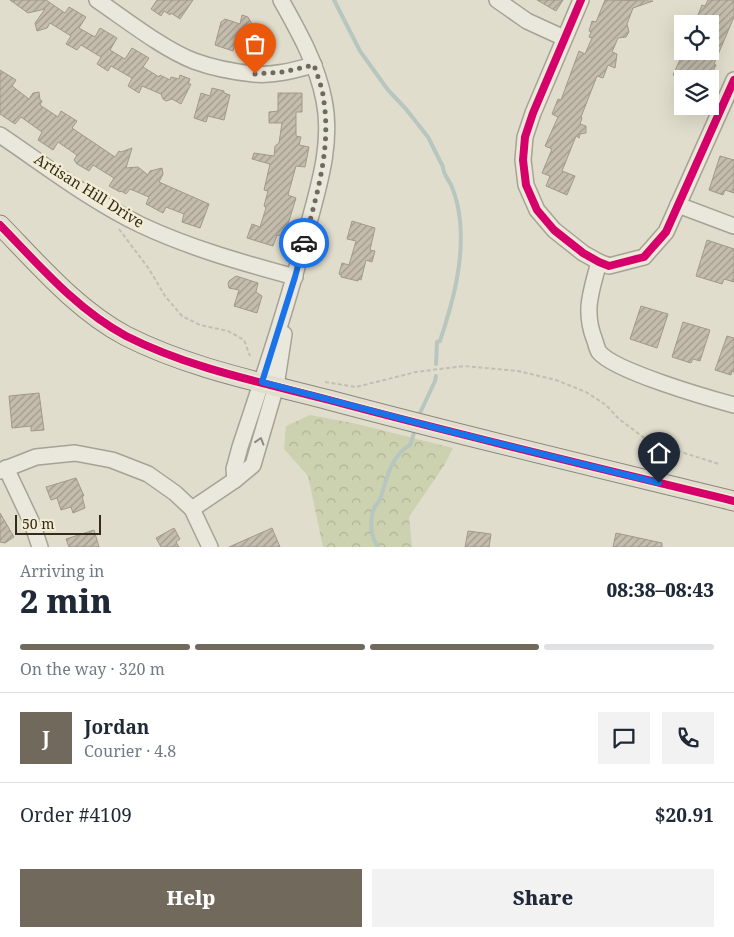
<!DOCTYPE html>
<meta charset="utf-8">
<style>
:root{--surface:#fff;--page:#f2f2f3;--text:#1f2937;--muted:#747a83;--line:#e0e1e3;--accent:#71695b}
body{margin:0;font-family:"Noto Serif",serif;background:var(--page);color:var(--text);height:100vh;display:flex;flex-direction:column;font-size:19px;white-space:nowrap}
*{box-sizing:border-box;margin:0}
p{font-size:16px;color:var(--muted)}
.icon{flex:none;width:28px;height:28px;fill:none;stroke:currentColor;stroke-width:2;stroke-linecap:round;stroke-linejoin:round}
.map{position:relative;height:547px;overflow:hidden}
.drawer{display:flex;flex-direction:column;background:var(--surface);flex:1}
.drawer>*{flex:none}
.controls{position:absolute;left:674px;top:15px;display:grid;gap:10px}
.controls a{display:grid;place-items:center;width:45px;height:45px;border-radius:0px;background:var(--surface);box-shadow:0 5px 20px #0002;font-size:25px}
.scale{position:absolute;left:15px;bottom:12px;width:86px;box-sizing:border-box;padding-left:5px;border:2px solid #342b1e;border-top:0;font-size:14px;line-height:18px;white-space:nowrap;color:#342b1e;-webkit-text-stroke:4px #f2edd2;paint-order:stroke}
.pin{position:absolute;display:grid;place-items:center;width:42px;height:42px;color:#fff;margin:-51px -21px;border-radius:50% 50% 50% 0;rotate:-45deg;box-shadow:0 0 5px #0007}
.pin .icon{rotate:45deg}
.courier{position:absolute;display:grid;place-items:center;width:50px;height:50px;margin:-25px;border:4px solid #1a73e8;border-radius:50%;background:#fff;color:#222;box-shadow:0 1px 6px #0007}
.head em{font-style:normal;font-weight:800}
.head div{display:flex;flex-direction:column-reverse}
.head{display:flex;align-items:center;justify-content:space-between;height:85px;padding:0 20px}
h1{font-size:32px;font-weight:800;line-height:38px}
.bar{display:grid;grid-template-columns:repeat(4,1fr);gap:8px 5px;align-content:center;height:60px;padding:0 20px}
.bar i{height:6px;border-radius:4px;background:var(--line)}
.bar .active{background:var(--accent)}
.bar p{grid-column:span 4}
.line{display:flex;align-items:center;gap:12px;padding:0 20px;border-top:1px solid var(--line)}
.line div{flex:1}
.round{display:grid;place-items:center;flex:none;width:52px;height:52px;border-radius:0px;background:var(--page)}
.cta{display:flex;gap:10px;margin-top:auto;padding:10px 20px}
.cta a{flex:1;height:58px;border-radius:0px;background:var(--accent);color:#fff;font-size:20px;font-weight:800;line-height:58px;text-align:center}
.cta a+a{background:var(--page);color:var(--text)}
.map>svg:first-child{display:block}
.forest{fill:url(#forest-crowns)}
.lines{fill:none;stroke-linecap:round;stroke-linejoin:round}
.stream{stroke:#b7c7bf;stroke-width:4}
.building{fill:url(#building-hatch);stroke:#a1998c}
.minor-casing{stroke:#a6a295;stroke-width:18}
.major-casing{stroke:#8c877c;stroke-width:21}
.path{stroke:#c2beb4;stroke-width:2;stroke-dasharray:4 2.5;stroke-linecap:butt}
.minor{stroke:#eae7dd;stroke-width:15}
.major{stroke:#e1decf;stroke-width:19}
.cycleway-casing{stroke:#f2edd2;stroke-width:11}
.cycleway{stroke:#d6006c;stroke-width:8}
.oneway{stroke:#8f897e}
.done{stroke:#71695b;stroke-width:5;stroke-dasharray:0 9}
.route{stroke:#1a73e8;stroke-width:6}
.labels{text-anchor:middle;stroke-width:5;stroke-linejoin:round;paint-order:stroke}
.street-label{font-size:15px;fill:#342b1e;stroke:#f2edd2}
</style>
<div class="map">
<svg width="734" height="547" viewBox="0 0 734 547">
<defs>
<pattern id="forest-crowns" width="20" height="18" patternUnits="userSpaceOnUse" patternTransform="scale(1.25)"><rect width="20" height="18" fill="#ccd1b0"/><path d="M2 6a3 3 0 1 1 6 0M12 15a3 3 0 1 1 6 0" fill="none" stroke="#b0b497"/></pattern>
<pattern id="building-hatch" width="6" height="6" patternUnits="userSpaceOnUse" patternTransform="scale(1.25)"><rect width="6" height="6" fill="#c4bdad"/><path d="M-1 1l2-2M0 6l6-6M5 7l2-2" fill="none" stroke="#a09a8c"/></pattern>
</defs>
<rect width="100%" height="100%" fill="#e1ddcc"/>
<!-- forest -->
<polygon class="forest" points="310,415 353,423 453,448 445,464 409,517 412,547 323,547 308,476 284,449 286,426"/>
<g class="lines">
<!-- stream -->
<g class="stream">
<path d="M334,0L360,51L388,90L406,109L428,137L443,167C443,174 449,180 452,187C456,197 459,210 460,221C464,262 453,302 440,341L437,342L436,364"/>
<polyline points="420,413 435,381 436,376"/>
<path d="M378,547C369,534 368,512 380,500C386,481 391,455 410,445L414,433"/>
</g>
</g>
<!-- building -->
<g class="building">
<polygon points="10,0 46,0 65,13 69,7 86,17 79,28 95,37 100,28 117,38 110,50 125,59 132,48 149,58 143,67 159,77 160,75 170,80 171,77 179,79 180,75 190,79 188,84 191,84 181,104 172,99 166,101 163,99 161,94 142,86 139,93 128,86 132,78 111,66 108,71 97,64 101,57 81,45 77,50 66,44 71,36 50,23 47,28 37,31 35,23 45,9 28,13"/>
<polygon points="157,0 193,0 180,19 171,13 170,15 164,11 161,16 151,9"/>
<polygon points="537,0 563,0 556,11"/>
<polygon points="605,0 653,1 633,8 627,24 629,32 626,37 618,38 612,52 617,54 615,68 608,65 603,78 597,76 581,117 582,118 580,124 586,126 586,133 580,134 579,138 576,136 562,171 575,176 567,195 546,186 550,176 542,173 552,149 545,146 558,117 552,114 558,99 561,100 579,51 585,54 592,38 589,37 591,32 589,31 592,21 596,22"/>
<polygon points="708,0 734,0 734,17 714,64 716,65 710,78 705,75 703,79 682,79 673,75 684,51 710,51 710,24 697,24 700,16 698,15 702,5 705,6"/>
<polygon points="242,15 248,17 252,24 246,46 235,43 233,51 215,45 221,22 225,19 240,24"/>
<polygon points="0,70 16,80 12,86 29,99 33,93 39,92 40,100 42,101 40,105 58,117 61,111 77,121 72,128 115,157 119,151 121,152 132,148 126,168 138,167 148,175 150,171 162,168 163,174 159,182 209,204 200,228 182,222 184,214 166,207 163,213 146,204 149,197 130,189 126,194 121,191 120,192 109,186 114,178 93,165 89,171 77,164 74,160 77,155 58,142 53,150 38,140 42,132 21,117 15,124 0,114"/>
<polygon points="212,88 224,91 224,93 230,95 224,120 208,116 206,122 194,118 201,93 210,96"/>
<polygon points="278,93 302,93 302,112 296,112 296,136 301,137 299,145 309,147 305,167 296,166 288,195 296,198 284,237 277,235 273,246 247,238 252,224 260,227 266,208 264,206 268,191 264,190 270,164 252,159 254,153 274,156 275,146 279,143 282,123 269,123 269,112 278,111"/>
<polygon points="720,156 734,160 734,193 725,190 723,195 709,190"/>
<polygon points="352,221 375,228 370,250 375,251 372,262 366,260 361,280 359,279 358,281 341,277 341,275 339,274 342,263 349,265 356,241 347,239"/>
<polygon points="707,240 734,249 734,282 724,279 722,284 696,276"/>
<polygon points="236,276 258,283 256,292 262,296 257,313 234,306 239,290 229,288 228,284 229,281"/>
<polygon points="641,306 668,314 657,348 630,339"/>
<polygon points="683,322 710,330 700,361 693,359 691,363 672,357"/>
<polygon points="727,336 734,338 734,372 732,371 731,375 715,370"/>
<polygon points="39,393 44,430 31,431 31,426 12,428 9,396"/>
<polygon points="76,478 84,496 82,496 85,508 73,513 71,507 61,510 57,498 51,500 46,487"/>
<polygon points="0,513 14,537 5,543 0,542"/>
<polygon points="174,528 180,539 176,542 179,547 161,547 156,538"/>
<polygon points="272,528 280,547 229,547"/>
<polygon points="94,530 99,547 69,547 66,539"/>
<polygon points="468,531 491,534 489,547 465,547"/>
<polygon points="616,533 662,543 662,547 613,547"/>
</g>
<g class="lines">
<defs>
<g id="minor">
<path d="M97,0C125,19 163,49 194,61C213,68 234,72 254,74C274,76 295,70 314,65"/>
<polyline points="497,0 527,21 564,38"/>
<polyline points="581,0 533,113 525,137 523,160 526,185 537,210 554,230 583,253 599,262 609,266 644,257 666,232 734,80"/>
<path d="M0,135C46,166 91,201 141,225C190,248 243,263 295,277"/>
<polyline points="678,205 734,226"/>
<path d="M599,262C591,292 583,311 595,341C596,344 597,349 599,352C614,371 708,398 734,405"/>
<polyline points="6,468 32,523 40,547"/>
<polyline points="0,471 36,457 75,453 112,460 148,474 175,493 192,509 210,547"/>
<path d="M235,480L234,469L240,447C264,375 288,304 307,230C318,188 333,144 324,100C317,64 299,32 281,0"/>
<polyline points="192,509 235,480 253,465 276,386 284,334"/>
</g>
<path id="major" d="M0,225C38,264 77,310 126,336C189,368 260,382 329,400C463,436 599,468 734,501"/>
</defs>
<!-- minor casing -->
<use href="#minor" class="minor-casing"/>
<!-- major casing -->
<use href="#major" class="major-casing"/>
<!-- path -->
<g class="path">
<polyline points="119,229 149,269 165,296 182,316 200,325 228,331 244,340 250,356"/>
<polyline points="325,382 356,387 416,372 464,366 518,371 556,380 586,392 606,405 619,419 643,437 681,452 719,464"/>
</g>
<!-- minor -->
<use href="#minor" class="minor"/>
<!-- major -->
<use href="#major" class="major"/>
<defs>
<g id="cycleway">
<polyline points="581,0 533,113 525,137 523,160 526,185 537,210 554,230 583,253 599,262 609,266 644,257 666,232 734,80"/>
<path d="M0,225C38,264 77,310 126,336C189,368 260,382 329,400C463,436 599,468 734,501"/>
</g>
</defs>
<!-- cycleway casing -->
<use href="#cycleway" class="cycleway-casing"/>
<!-- cycleway -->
<use href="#cycleway" class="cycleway"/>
</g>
<!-- one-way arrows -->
<defs><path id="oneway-chevron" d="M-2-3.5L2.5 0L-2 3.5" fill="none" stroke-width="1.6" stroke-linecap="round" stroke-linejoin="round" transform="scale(1.25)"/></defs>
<use class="oneway" href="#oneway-chevron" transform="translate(260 441) rotate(-73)"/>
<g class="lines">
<!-- done -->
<path class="done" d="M255,74L283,72L314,65C318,77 323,90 324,102C331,151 316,197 304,243"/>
<!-- route -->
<polyline class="route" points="304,243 295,277 262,382 441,429 659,483"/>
</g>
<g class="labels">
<!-- street labels -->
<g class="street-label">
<text transform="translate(89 191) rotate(32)" y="5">Artisan Hill Drive</text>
</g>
</g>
</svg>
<div class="controls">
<a><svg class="icon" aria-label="locate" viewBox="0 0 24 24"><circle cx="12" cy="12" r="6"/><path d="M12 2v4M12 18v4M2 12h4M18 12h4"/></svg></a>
<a><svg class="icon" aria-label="layers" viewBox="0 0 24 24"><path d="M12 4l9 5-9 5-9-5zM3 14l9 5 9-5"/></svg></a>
</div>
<div class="scale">50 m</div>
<div class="pin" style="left:255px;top:74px;background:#ea580c"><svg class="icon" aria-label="bag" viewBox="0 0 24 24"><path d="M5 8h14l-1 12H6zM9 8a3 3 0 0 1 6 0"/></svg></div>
<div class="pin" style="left:659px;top:483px;background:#1f2937"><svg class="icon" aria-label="home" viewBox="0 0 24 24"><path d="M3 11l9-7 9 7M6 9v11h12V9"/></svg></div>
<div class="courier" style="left:304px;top:243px"><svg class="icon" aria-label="car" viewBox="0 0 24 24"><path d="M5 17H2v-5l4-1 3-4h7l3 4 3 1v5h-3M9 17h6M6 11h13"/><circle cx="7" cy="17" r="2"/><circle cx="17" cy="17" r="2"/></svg></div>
</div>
<section class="drawer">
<div class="head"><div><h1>2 min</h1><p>Arriving in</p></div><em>08:38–08:43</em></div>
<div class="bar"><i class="active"></i><i class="active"></i><i class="active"></i><i></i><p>On the way · 320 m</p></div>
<div class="line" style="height:90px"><b class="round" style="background:var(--accent);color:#fff">J</b><div><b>Jordan</b><p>Courier · 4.8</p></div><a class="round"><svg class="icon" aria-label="chat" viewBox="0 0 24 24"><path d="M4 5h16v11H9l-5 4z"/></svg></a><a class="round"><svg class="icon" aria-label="phone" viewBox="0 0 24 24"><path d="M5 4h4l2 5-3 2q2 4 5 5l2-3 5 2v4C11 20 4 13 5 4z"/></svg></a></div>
<div class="line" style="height:65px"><div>Order #4109</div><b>$20.91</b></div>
<div class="cta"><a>Help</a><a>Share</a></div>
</section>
